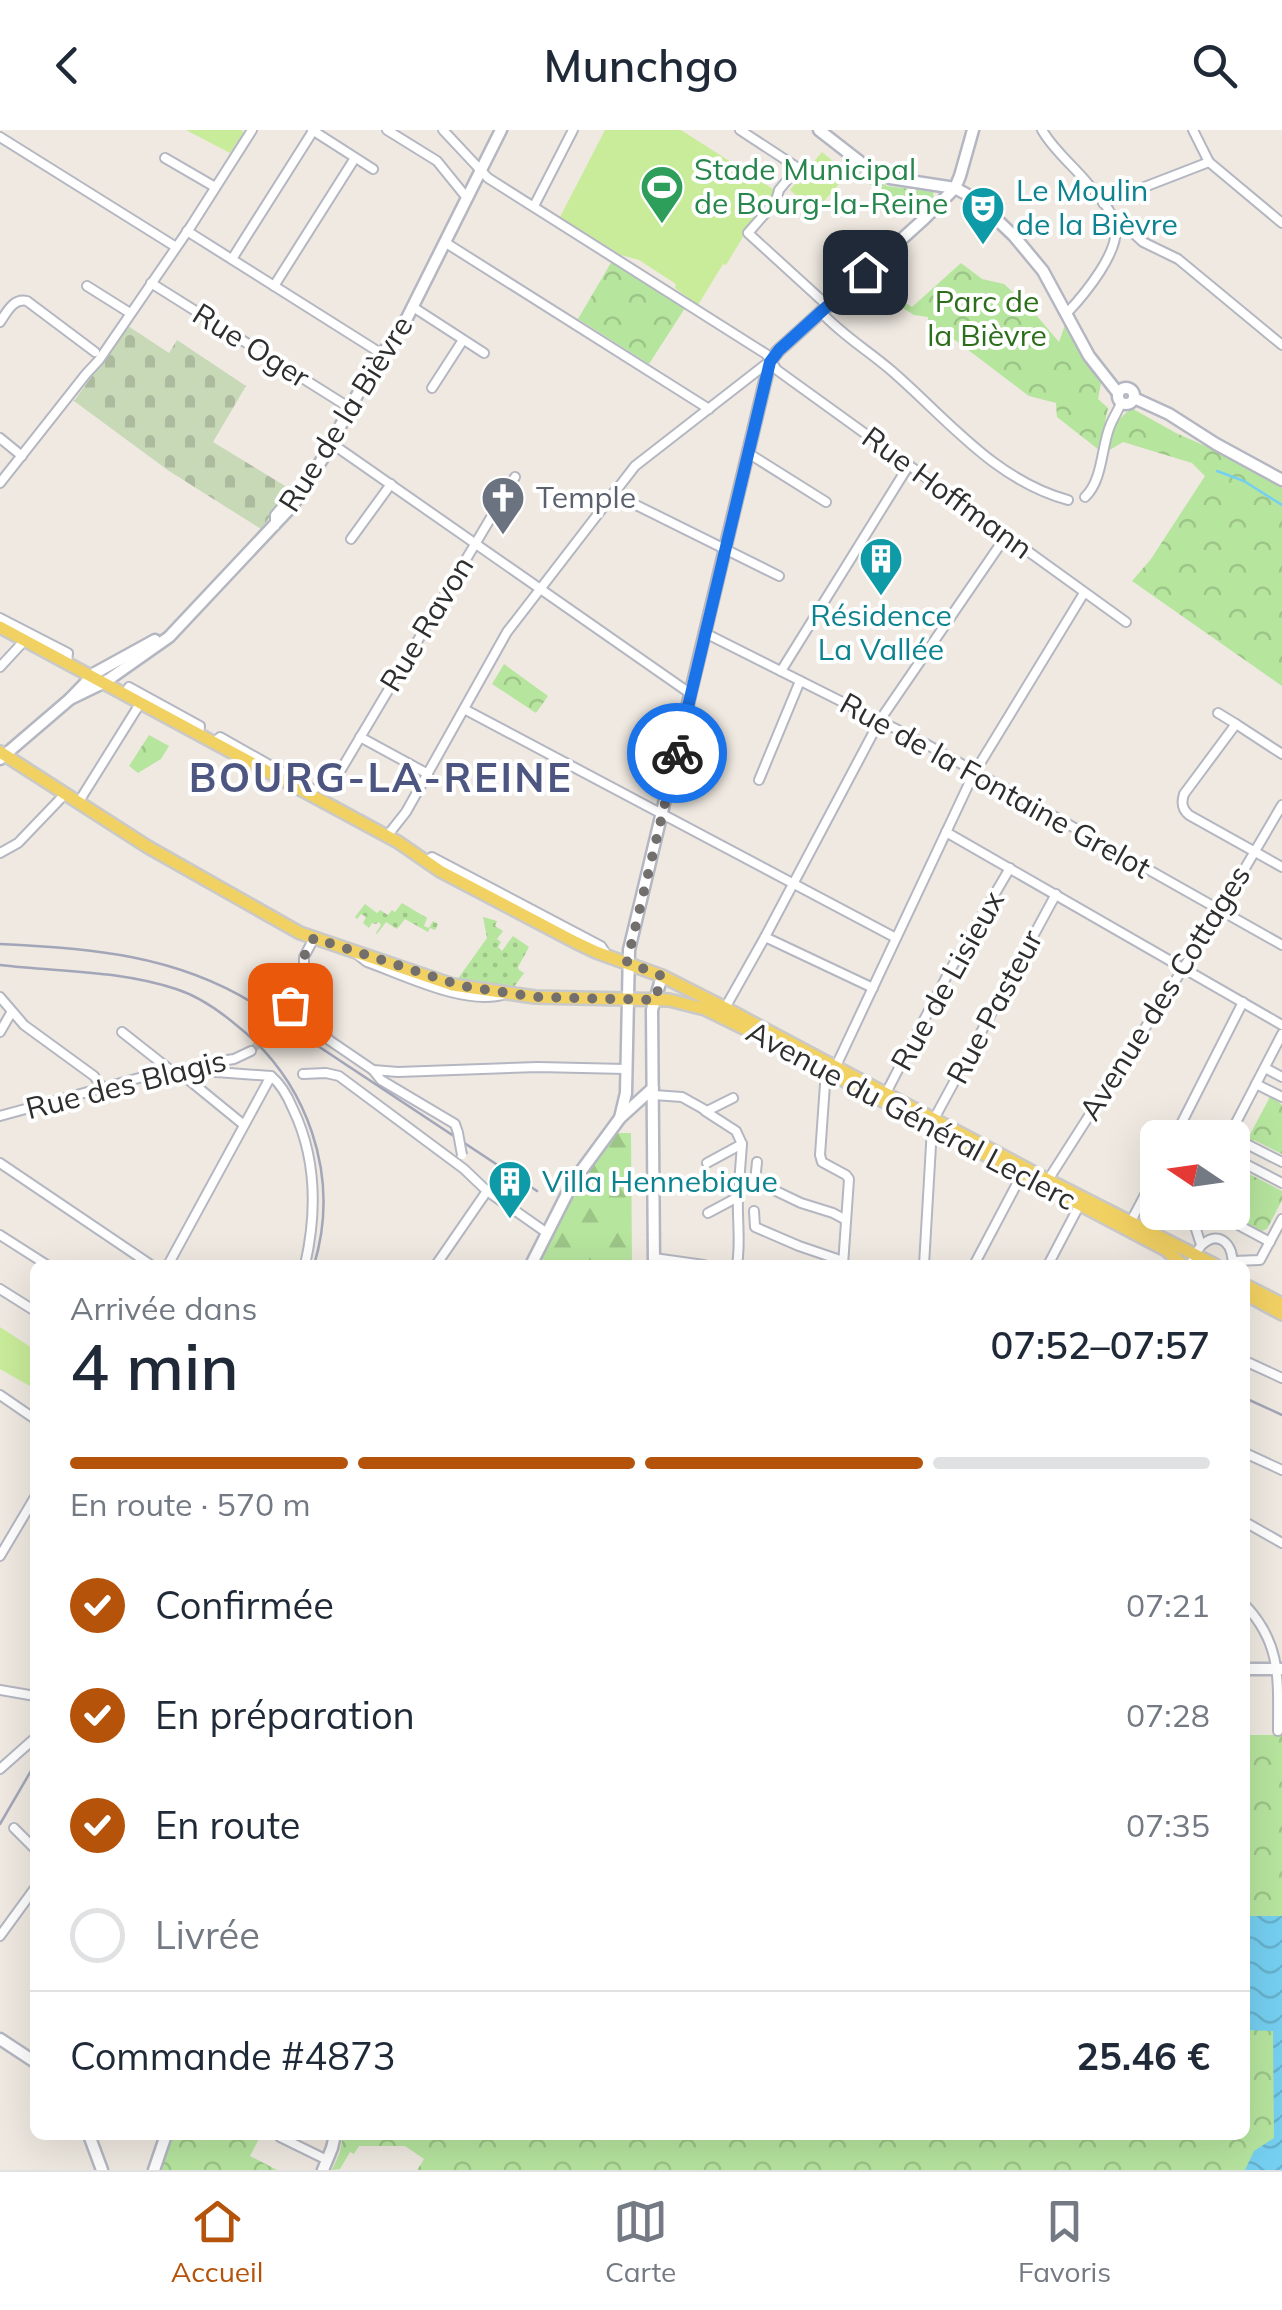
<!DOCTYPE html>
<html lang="fr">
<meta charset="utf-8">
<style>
:root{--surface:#fff;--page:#f6f6f7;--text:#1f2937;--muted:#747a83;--line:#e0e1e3;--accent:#b45309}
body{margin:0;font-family:Mulish,sans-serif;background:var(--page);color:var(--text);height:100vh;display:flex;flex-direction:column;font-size:38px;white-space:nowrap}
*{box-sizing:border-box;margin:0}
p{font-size:32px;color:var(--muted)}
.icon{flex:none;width:55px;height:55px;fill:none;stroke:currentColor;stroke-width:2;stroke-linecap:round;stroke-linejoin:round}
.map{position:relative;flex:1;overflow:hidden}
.details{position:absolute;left:30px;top:1130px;width:1220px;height:880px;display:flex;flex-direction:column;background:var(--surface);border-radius:15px;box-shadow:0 10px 40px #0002}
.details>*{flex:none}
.needle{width:65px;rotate:283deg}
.controls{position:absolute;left:1140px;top:990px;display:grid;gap:20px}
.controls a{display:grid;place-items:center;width:110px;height:110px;border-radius:15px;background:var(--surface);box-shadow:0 10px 40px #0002;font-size:50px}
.pin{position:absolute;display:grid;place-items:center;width:85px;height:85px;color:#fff;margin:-42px;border-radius:20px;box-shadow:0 5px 15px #0006}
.courier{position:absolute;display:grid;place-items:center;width:100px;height:100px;margin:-50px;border:8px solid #1a73e8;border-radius:50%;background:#fff;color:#222;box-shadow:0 2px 12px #0007}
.headline em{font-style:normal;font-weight:600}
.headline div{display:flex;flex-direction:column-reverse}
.headline{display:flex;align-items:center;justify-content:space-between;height:170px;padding:0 40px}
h1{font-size:65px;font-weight:600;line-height:75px}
.bar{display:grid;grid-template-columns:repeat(4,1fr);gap:15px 10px;align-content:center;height:120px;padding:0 40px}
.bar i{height:12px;border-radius:8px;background:var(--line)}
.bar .current{background:var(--accent)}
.bar p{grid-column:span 4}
.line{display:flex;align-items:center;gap:25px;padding:0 40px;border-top:2px solid var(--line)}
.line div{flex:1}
ol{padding:0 40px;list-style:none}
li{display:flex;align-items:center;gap:30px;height:110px}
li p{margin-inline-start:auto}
li .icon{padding:10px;border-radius:50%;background:var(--accent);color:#fff;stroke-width:4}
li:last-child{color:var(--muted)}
li i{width:55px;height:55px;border:5px solid var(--line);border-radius:50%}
header{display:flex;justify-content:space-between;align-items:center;height:130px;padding:0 40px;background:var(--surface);font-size:45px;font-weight:600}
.menu{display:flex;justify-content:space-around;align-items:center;height:140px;border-top:2px solid var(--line);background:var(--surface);font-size:28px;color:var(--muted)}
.menu a{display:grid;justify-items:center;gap:5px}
.menu .current{color:var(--accent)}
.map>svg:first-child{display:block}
.grass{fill:url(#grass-dots)}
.forest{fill:url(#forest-firs)}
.cemetery{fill:url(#cemetery-stones)}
.park{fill:url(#park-crowns)}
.pitch{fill:#c9ec9a}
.water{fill:url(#water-waves)}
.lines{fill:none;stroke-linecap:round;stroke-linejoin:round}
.stream{stroke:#75cff0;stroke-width:2.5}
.street-tunnel{stroke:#c8c4bd;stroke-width:8;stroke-dasharray:8 4;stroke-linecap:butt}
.street-casing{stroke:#b4b7c1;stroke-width:12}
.secondary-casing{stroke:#b4b7c1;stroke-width:15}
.primary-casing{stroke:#c9c9c9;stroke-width:16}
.street{stroke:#fff;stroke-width:8}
.secondary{stroke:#fff;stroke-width:10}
.primary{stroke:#f2d163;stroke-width:11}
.rail{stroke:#a3a6b8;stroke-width:2.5}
.street-bridge-casing{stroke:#b4b7c1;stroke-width:12;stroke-linecap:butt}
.street-bridge{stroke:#fff;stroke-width:8}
.done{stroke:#726f6d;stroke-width:10;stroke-dasharray:0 18}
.route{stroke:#1a73e8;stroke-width:12}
.labels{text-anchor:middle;stroke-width:8;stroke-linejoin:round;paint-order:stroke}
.leisure-label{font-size:30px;fill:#27864d;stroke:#fff;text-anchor:start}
.culture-label{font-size:30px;fill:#0d838f;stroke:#fff;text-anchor:start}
.park-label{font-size:30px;fill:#2c6e1b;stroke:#fff}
.street-label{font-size:30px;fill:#2e2e2e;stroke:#fff}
.worship-label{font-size:30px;fill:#5b616d;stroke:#fff;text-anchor:start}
.district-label{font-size:40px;font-weight:bold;letter-spacing:2.5px;fill:#4d5680;stroke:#fff}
</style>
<header><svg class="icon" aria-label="back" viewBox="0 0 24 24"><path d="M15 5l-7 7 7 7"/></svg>Munchgo<svg class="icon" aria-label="search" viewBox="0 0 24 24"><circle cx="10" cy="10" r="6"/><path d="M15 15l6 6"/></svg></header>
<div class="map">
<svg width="1282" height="2040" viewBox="0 0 1282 2040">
<defs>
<pattern id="grass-dots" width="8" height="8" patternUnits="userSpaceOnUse" patternTransform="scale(2.5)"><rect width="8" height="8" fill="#b6e59e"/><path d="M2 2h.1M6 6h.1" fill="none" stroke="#9dc588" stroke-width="1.8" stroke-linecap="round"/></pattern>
<pattern id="forest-firs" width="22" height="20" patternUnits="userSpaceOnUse" patternTransform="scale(2.5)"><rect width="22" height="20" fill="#b6e59e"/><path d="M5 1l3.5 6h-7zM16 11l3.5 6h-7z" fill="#9dc588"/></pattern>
<pattern id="cemetery-stones" width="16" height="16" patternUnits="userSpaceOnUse" patternTransform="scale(2.5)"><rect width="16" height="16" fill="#c8d9b8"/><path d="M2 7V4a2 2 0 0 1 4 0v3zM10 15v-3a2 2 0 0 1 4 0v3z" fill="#acbb9e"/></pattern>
<pattern id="park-crowns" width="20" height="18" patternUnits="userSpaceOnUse" patternTransform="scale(2.5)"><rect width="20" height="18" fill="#b6e59e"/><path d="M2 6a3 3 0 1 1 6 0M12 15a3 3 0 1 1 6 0" fill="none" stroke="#9dc588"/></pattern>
<pattern id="water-waves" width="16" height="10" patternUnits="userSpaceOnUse" patternTransform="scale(2.5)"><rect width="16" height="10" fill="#75cff0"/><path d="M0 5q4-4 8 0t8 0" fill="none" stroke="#66b2ce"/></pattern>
</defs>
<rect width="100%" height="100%" fill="#efe9e1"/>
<!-- grass -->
<g class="grass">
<polygon points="402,773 427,788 424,796 429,798 433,791 438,794 435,800 430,798 428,802 405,789 397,799 386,792 377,804 376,803 381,795 379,792 376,794 372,793 369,798 363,793 366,787 361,784 357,789 355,787 365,774 377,783 380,780 388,785 392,780 395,782"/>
<polygon points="483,787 497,791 495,796 503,801 497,809 501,812 498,817 502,821 513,806 529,817 518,837 519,840 524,843 514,857 457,850 487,808"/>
</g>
<!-- forest -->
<polygon class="forest" points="616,1003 631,1003 632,1135 538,1135 572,1064"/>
<!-- cemetery -->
<polygon class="cemetery" points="128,196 169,223 177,210 246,256 213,312 290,359 261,399 169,341 74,271"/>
<!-- park -->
<g class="park">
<path d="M857,41L887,56L933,62L934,70L924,81C895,72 876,64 857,41Z"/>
<polygon points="612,131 685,178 649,234 578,189"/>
<polygon points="961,133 982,149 1004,154 1031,179 1059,212 1065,195 1101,253 1098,269 1108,278 1099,320 1057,287 1056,273 1029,266 955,210 936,212 929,208 928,187 914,185 863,154 868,149 912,177"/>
<path d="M1133,279L1176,303L1221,323L1282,358V556L1132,451L1151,429L1205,346L1192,333L1123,312L1108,321C1112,303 1115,287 1133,279Z"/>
<polygon points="504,534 548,566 536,583 492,554"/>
<polygon points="149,605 169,616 161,629 138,643 129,636"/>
<polygon points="1271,965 1282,975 1282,1024 1254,1010 1250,1014 1246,1012"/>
<polygon points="1236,1037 1282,1061 1282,1070 1267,1099 1262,1101 1228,1083 1232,1082 1233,1043"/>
<polygon points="1245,1605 1282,1605 1282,2040 417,2040 424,2029 405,2016 359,2016 354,2024 350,2022 340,2039 332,2040 340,2022 343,2005 1245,2005"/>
<polygon points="172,2005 261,2005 250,2026 277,2040 159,2040"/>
</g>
<!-- pitch -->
<g class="pitch">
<polygon points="186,0 242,0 243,3 230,23"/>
<polygon points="605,0 681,0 776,61 773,72 746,102 726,135 723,134 698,175 675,158 676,154 639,130 621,125 560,87"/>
<polygon points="822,22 848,44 815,81 790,60"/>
<polygon points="0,1197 35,1220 35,1259 0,1239"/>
</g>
<!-- water -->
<polygon class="water" points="1245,1786 1282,1786 1282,2040 1245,2040 1254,2021 1274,2008 1273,1901 1245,1900"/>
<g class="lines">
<!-- stream -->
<polyline class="stream" points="1217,341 1244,351 1282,375"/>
<!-- street-tunnel -->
<polyline class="street-tunnel" points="251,921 271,902 285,883"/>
<defs>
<g id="street">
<polyline points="312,0 373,39"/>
<polyline points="387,0 437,31 467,68"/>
<polyline points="443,0 488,48 766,224 777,240 1126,492"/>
<polyline points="740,0 795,36"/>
<path d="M1042,0C1053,19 1069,32 1083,48C1094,61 1111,78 1115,94C1122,120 1083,166 1067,183"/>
<polyline points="1193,0 1209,32 1282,93"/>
<polyline points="0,7 176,117"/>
<polyline points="165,28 215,57"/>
<polyline points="794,42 779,60 776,71 748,103 828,176"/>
<polyline points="1103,73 1209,32"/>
<polyline points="534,76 573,0"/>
<polyline points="1115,94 1129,99 1143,112 1178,129 1282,215"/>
<polyline points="187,101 382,224"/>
<polyline points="446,113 709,279"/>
<polyline points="232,129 313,1"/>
<polyline points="151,153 350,278"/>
<polyline points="87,156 130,183"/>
<polyline points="274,156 355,28"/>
<polyline points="413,177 484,223"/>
<path d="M821,182C843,206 869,221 893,242C948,290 995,350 1068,370"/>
<path d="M0,192C7,182 13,168 27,171L95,222"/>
<polyline points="432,258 463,210"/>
<polyline points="0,308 22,326"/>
<polyline points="331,313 691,564"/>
<polyline points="748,323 826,372"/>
<polyline points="0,353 86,244 99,230 191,96 252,0"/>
<polyline points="614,362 624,369 779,446"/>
<path d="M1085,367C1103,350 1101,318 1110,296C1113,288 1118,281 1121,273"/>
<polyline points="275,396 275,385 301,355 305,358"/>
<polyline points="351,409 391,354"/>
<polyline points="0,488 68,523 67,532"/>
<polyline points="705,503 926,614 1282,815"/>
<polyline points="0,537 25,510"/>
<polyline points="781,541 909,335"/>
<polyline points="125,564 129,557 200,596 199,604"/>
<polyline points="464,579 896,808"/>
<polyline points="1218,583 1236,594"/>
<polyline points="360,607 428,644"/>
<polyline points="214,612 220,607 314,660"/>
<path d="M1282,624L1236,594L1184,664C1181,673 1182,679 1189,685L1282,737"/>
<polyline points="339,643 515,347"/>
<polyline points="759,650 800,551"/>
<polyline points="78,673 141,572"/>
<polyline points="946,702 1282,895"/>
<polyline points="387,706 406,682 507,502 635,336 770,231"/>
<polyline points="0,723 18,713 65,664"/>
<polyline points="425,732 432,727 601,816 607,825"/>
<polyline points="765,807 873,858"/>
<polyline points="314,808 304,827 304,850 311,881 329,910 373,940 398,942 538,937 626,939"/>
<path d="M358,825L367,832C404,845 467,877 505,864"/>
<polyline points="0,867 24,895 94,946 102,957"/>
<polyline points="725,878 765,807 880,590 1006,406"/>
<polyline points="285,883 304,850"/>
<polyline points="0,902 11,883"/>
<polyline points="122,902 174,943"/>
<polyline points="836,936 973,645 1084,463"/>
<polyline points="1265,938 1282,947"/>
<path d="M189,940L271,946C282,955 288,967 293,979C317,1029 317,1082 305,1135"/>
<polyline points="373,940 381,950 455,994 458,1003"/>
<polyline points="826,940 820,1025 822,1032 846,1045 849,1049 843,1135"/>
<polyline points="179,942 244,995"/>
<polyline points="303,944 326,943 339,946 464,1039 487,1061 547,1103"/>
<polyline points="1256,954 1282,967"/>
<polyline points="886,963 949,842 1010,738"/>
<polyline points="654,965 682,967 707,981 733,968"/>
<polyline points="705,981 736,1001 742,1014 707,1033"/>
<polyline points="0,986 150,945 179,942 201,934 234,929 251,921"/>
<polyline points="934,989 1056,764"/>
<polyline points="1229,1005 1282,1032"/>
<polyline points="1174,1008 1243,872"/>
<polyline points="1228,1008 1282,904"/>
<polyline points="1232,1027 1282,1053"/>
<polyline points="757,1032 755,1051 801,1073 833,1083 846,1090"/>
<polyline points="0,1033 151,1135"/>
<polyline points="1048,1050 1221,779 1282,675"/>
<polyline points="754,1081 755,1097 799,1116 843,1131"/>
<polyline points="1214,1082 1270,1112"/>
<polyline points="708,1083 738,1067 742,1014"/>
<polyline points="1130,1093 1158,1040"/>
<polyline points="0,1105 47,1135"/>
<polyline points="1201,1115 1195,1096 1202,1082"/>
<polyline points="654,1128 704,1135"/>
<polyline points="1234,1131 1260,1130 1282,1089"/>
<polyline points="168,1135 271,946"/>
<polyline points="436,1135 487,1061"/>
<path d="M737,1135C741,1112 737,1091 738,1067"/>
<polyline points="924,1135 932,998"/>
<polyline points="974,1135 1021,1046"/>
<polyline points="1048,1135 1079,1076"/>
<path d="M1190,1135C1194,1128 1197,1119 1203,1114C1220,1099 1235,1117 1232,1135"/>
<polyline points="0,1159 35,1181"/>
<polyline points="1245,1231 1282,1248"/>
<polyline points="0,1265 35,1289"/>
<polyline points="1245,1323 1282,1340"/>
<polyline points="1245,1392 1282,1413"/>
<polyline points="0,1426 35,1367"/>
<path d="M1245,1475C1282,1514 1278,1550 1278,1601"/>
<polyline points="0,1560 35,1566"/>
<polyline points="0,1639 35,1608"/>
<polyline points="14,1698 35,1719"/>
<polyline points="0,1806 35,1758"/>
<polyline points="280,2007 327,2030"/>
</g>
<g id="secondary">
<polyline points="819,0 873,42 890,48 955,58 966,64 992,85 1014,106 1043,141 1089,226 1118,263"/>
<circle cx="1126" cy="266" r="8"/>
<polyline points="1134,268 1169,284 1216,314 1282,350"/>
<polyline points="70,569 105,552 169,507 293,375 323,328 367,247 407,188 501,0"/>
<polyline points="0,629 70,569 95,543 155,510"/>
<polyline points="620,988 626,963 629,820 770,231 778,221 924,89 955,58 960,46 973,0"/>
<polyline points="531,1135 573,1052 620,988 653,958"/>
<polyline points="654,1135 652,880 662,846"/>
<polyline points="1245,1539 1282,1539"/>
<polyline points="0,1909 35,1932"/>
<polyline points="89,2005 102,2040"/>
<polyline points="154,2040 166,2005"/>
<polyline points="323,2040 332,2018 335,2005"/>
</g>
<g id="primary">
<polyline points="0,497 398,712 440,741 575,812 596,822 662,846 725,878 1048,1050 1215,1135"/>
<polyline points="0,622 148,717 300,803 453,855 535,867 669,870 705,879 758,905 1166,1120 1183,1135"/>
<polyline points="1245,1155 1282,1174"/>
<polyline points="1245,1164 1282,1184"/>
</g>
</defs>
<!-- street casing -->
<use href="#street" class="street-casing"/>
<!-- secondary casing -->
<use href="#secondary" class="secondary-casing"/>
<!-- primary casing -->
<use href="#primary" class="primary-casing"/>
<!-- street -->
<use href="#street" class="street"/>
<!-- secondary -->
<use href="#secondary" class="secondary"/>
<!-- primary -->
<use href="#primary" class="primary"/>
<!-- rail -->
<g class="rail">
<path d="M0,814C90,818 175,825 253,873L537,1061"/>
<path d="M0,835C59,842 119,840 176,859C198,866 217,879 235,894C308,951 341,1046 314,1135"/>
<polyline points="1245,1268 1282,1285"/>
<polyline points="0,1694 35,1634"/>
</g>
<defs>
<polyline id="street-bridge" points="458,1003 462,1025"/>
</defs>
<!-- street-bridge casing -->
<use href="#street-bridge" class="street-bridge-casing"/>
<!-- street-bridge -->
<use href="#street-bridge" class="street-bridge"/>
</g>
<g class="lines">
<!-- done -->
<polyline class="done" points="290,875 304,850 305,822 314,808 462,856 535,867 655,870 662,846 627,832 677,623"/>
<!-- route -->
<polyline class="route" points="677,623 770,232 779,220 865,142"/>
</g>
<!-- icons -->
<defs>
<symbol id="stadium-pin" viewBox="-11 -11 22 30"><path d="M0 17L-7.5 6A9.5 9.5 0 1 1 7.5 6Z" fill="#2e9e5b" stroke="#fff"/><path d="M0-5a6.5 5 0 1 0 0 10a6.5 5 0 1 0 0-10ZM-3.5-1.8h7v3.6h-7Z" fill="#fff"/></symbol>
<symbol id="theatre-pin" viewBox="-11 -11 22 30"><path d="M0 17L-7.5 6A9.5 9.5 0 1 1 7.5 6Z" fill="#0f9aa8" stroke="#fff"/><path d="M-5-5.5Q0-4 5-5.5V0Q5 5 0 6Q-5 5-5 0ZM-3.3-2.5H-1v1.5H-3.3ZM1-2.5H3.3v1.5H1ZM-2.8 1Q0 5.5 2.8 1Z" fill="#fff"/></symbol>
<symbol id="church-pin" viewBox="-11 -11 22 30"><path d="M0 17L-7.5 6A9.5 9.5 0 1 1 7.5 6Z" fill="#6b7280" stroke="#fff"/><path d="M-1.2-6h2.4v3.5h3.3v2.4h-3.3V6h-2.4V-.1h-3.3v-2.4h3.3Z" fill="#fff"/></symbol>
<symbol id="building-pin" viewBox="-11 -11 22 30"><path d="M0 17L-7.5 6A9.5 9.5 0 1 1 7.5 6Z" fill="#0f9aa8" stroke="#fff"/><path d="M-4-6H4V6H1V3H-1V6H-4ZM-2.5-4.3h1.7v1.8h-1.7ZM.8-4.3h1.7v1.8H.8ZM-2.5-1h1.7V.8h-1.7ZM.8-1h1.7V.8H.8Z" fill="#fff"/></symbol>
</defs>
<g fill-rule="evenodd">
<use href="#stadium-pin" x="637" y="32" width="50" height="68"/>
<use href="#theatre-pin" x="958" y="53" width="50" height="68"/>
<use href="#church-pin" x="478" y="343" width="50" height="68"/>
<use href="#building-pin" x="856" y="404" width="50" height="68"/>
<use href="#building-pin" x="485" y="1027" width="50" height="68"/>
</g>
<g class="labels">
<!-- leisure labels -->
<g class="leisure-label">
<text x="694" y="50">Stade Municipal<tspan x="694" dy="34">de Bourg-la-Reine</tspan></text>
</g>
<!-- culture labels -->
<g class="culture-label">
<text x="1016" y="71">Le Moulin<tspan x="1016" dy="34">de la Bièvre</tspan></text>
<text x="881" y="496" text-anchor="middle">Résidence<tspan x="881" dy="34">La Vallée</tspan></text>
<text x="542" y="1062">Villa Hennebique</text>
</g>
<!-- park labels -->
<g class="park-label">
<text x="987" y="182">Parc de<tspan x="987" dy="34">la Bièvre</tspan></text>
</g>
<!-- street labels -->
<g class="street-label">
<text transform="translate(251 216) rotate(32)" y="10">Rue Oger</text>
<text transform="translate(346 284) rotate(-58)" y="10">Rue de la Bièvre</text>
<text transform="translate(947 363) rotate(36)" y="10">Rue Hoffmann</text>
<text transform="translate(427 494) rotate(-59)" y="10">Rue Ravon</text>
<text transform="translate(995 656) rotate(29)" y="10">Rue de la Fontaine Grelot</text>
<text transform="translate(948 851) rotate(-61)" y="10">Rue de Lisieux</text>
<text transform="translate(1165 863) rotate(-58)" y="10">Avenue des Cottages</text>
<text transform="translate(995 877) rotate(-62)" y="10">Rue Pasteur</text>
<text transform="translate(126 955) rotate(-14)" y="10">Rue des Blagis</text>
<text transform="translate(911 986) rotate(28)" y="10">Avenue du Général Leclerc</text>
</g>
<!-- worship labels -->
<g class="worship-label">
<text x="536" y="378">Temple</text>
</g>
<!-- district labels -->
<g class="district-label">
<text x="381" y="662">BOURG-LA-REINE</text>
</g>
</g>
</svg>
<div class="controls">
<a><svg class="needle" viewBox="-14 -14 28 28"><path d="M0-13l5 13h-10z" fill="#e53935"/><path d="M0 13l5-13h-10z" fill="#747a83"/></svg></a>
</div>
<div class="pin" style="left:290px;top:875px;background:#ea580c"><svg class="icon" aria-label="bag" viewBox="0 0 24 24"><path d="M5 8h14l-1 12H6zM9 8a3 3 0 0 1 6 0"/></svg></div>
<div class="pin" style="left:865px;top:142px;background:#1f2937"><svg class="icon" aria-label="home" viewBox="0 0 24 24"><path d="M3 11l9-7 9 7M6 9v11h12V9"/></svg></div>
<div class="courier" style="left:677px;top:623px"><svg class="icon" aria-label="bike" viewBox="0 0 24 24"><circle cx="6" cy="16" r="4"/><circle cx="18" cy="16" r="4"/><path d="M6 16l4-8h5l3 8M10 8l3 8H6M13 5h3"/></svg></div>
<section class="details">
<div class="headline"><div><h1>4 min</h1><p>Arrivée dans</p></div><em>07:52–07:57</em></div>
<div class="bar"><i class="current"></i><i class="current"></i><i class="current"></i><i></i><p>En route · 570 m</p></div>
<ol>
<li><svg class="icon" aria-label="check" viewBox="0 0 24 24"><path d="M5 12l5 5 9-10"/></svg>Confirmée<p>07:21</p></li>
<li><svg class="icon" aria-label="check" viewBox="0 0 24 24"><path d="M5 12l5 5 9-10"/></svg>En préparation<p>07:28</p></li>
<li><svg class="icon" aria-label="check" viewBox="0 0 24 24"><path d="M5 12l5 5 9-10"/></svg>En route<p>07:35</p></li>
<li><i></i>Livrée</li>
</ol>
<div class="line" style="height:130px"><div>Commande #4873</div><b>25.46 €</b></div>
</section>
</div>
<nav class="menu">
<a class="current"><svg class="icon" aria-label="home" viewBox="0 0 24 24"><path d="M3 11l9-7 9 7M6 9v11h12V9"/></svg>Accueil</a>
<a><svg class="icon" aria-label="map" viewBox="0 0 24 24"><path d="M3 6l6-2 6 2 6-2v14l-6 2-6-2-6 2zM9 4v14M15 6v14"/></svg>Carte</a>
<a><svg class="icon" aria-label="saved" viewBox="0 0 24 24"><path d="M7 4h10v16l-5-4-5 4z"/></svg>Favoris</a>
</nav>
